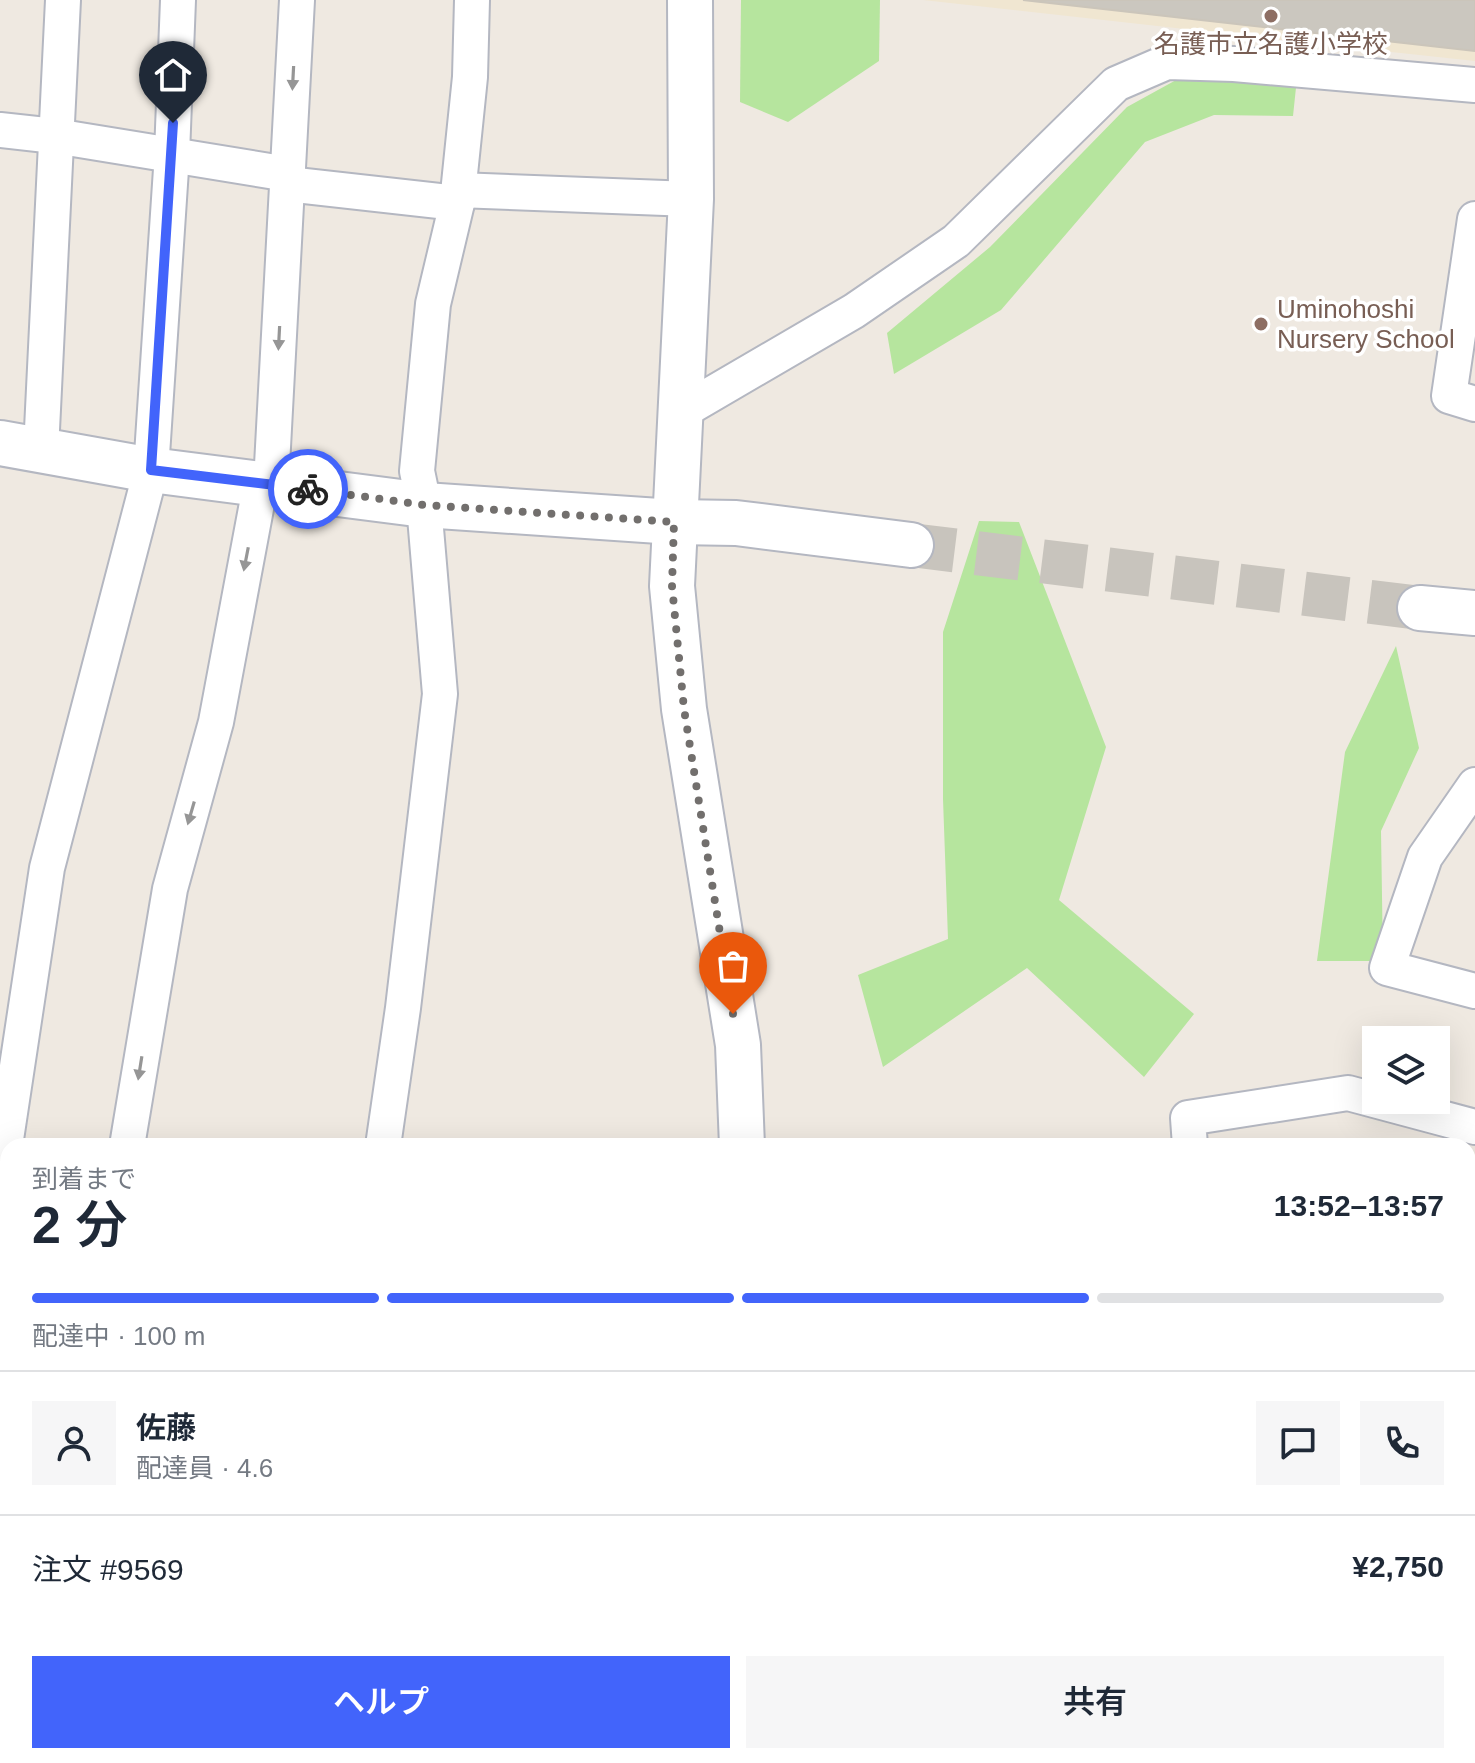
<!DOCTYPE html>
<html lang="ja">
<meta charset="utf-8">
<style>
:root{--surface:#fff;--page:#f6f6f7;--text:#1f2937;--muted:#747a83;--line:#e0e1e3;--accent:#4264fb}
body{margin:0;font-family:Arial,"Noto Sans JP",sans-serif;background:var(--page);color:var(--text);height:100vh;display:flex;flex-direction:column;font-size:30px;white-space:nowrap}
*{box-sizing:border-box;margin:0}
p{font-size:26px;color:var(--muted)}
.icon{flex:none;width:44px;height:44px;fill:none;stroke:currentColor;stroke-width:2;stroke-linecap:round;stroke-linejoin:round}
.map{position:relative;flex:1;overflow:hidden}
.sheet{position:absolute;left:0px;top:1138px;width:1476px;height:626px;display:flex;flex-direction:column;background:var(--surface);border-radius:24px 24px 0 0;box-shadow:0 8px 32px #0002}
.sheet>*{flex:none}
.buttons{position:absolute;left:1362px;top:1026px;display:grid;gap:16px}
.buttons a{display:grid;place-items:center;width:88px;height:88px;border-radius:0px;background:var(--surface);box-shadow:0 8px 32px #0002;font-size:40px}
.pin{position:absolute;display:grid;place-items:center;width:68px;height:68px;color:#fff;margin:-82px -34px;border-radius:50% 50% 50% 0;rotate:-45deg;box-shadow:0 0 8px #0007}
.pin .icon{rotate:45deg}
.courier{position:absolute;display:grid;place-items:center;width:80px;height:80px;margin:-40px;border:6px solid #4264fb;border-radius:50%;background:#fff;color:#222;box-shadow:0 2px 10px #0007}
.head em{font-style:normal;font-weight:600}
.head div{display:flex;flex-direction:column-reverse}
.head{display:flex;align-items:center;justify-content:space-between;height:136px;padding:0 32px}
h1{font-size:52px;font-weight:600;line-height:60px}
.bar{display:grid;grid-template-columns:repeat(4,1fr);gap:12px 8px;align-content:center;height:96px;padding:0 32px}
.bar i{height:10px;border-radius:6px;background:var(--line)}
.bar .on{background:var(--accent)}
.bar p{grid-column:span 4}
.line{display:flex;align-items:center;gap:20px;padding:0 32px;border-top:2px solid var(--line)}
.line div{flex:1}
.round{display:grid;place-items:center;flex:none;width:84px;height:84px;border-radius:0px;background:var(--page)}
.button{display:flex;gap:16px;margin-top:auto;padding:16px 32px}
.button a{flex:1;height:92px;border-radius:0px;background:var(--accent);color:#fff;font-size:32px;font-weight:600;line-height:92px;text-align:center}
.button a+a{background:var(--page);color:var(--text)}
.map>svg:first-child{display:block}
.education{fill:#f0e6d1}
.green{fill:#b6e59e}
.building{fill:#cbc7bf;stroke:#cbc5ba;stroke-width:2}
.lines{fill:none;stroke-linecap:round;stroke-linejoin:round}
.tertiary-tunnel{stroke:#c8c4bd;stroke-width:44;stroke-dasharray:44 22;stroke-linecap:butt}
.minor-casing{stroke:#b4b7c1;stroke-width:38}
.tertiary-casing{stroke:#b4b7c1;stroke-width:48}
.minor{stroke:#fff;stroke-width:34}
.tertiary{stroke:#fff;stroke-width:44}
.oneway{fill:#969696}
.done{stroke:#726f6d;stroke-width:8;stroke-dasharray:0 14.4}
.route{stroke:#4264fb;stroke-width:10}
.education-dot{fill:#8d6e63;stroke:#fff;stroke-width:3}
.labels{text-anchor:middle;stroke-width:7;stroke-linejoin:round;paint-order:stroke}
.education-label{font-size:26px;fill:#785e54;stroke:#fff}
</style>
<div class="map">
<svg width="1475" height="1763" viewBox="0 0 1475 1763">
<rect width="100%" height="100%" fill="#efe9e1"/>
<!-- education -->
<polygon class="education" points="923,0 1475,0 1475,61 1382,51"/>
<!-- green -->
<g class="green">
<polygon points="741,0 880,0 879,61 788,122 740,102"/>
<polygon points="1187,74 1297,78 1293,116 1214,115 1145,142 1001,310 894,374 887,333 990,247 1127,107"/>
<polygon points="979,521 1019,522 1106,747 1059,900 1194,1014 1144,1077 1027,968 883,1067 858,975 948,939 943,799 943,632"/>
<polygon points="1396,646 1419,748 1381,831 1383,961 1317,961 1345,752"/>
<polygon points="748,1756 1211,1756 1208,1763 748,1763"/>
</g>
<!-- building -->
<g class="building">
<polygon points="1023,0 1475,0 1475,51"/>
<polygon points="1468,1685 1475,1696 1475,1763 1346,1763 1342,1756 1468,1756"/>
<polygon points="597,1756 644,1756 643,1763 596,1763"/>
</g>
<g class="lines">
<!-- tertiary-tunnel -->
<polyline class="tertiary-tunnel" points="911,545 1420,608"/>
<defs>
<g id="minor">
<polyline points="0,130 55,136 288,174"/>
<polyline points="287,184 457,203"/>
<polyline points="458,190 691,199"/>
<polyline points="1475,219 1449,396 1475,404"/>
<polyline points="681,412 854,311 956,241 1116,84 1167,62 1234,64 1475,85"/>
<polyline points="41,450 63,0"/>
<polyline points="271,484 297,0"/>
<polyline points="1475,785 1425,857 1387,968 1475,991"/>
<polyline points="127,1146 170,889 216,722 261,482"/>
<polyline points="383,1146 403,1008 440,694 424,505 417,471 433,304 457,203 470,77 472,0"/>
<polyline points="1190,1146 1188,1118 1348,1093 1475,1127"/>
<polyline points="0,1179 47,868 151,470 172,154 178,0"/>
<polyline points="1469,1449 1475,1426"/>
<polyline points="0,1581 8,1582"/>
<polyline points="62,1763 63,1756"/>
</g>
<g id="tertiary">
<polyline points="690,0 691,199 672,586 684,709 738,1045 742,1146"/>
<polyline points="0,443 151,470 424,505 674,522 736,523 911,545"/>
<polyline points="1420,608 1475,613"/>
<polyline points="695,1763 697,1756"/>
</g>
</defs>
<!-- minor casing -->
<use href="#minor" class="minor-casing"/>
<!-- tertiary casing -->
<use href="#tertiary" class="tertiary-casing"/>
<!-- minor -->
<use href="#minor" class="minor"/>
<!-- tertiary -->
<use href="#tertiary" class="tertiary"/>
</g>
<!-- one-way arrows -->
<defs><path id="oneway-solid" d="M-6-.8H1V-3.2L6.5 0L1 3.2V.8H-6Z" transform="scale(2)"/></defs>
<g class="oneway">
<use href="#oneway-solid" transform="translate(293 78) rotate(93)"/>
<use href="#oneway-solid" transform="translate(279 338) rotate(93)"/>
<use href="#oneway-solid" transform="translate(246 559) rotate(101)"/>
<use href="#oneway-solid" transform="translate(191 813) rotate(106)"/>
<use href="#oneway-solid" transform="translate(140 1068) rotate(99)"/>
</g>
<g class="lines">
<!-- done -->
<polyline class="done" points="308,489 424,505 674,522 672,586 684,709 733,1014"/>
<!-- route -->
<polyline class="route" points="173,123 151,470 308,489"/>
</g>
<!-- markers -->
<g class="education-dot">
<circle cx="1271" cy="16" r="8"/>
<circle cx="1261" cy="324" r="8"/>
</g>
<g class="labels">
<!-- education labels -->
<g class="education-label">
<text x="1271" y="53">名護市立名護小学校</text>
<text x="1277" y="318" text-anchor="start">Uminohoshi<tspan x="1277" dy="30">Nursery School</tspan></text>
</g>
</g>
</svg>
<div class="buttons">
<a><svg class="icon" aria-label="layers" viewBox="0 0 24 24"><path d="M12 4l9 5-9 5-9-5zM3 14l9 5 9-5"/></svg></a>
</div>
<div class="pin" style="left:733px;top:1014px;background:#ea580c"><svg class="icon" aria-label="bag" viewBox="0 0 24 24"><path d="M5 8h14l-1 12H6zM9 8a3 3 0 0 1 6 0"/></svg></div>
<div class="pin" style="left:173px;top:123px;background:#1f2937"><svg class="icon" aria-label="home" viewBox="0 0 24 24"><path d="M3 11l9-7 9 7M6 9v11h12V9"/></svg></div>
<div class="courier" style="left:308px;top:489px"><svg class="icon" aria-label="bike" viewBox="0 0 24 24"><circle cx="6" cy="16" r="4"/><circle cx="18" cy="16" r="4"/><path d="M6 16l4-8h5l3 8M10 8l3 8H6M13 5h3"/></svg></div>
<section class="sheet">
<div class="head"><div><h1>2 分</h1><p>到着まで</p></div><em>13:52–13:57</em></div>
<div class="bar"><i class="on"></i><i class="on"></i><i class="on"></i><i></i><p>配達中 · 100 m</p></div>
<div class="line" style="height:144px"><a class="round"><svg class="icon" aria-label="person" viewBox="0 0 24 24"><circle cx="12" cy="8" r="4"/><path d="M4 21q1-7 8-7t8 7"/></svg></a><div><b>佐藤</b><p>配達員 · 4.6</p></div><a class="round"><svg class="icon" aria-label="chat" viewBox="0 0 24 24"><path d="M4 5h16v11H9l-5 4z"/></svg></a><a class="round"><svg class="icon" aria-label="phone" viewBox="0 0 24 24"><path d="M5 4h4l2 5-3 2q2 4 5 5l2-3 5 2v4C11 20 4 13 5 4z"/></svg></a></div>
<div class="line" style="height:104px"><div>注文 #9569</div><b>¥2,750</b></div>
<div class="button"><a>ヘルプ</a><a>共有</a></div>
</section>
</div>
